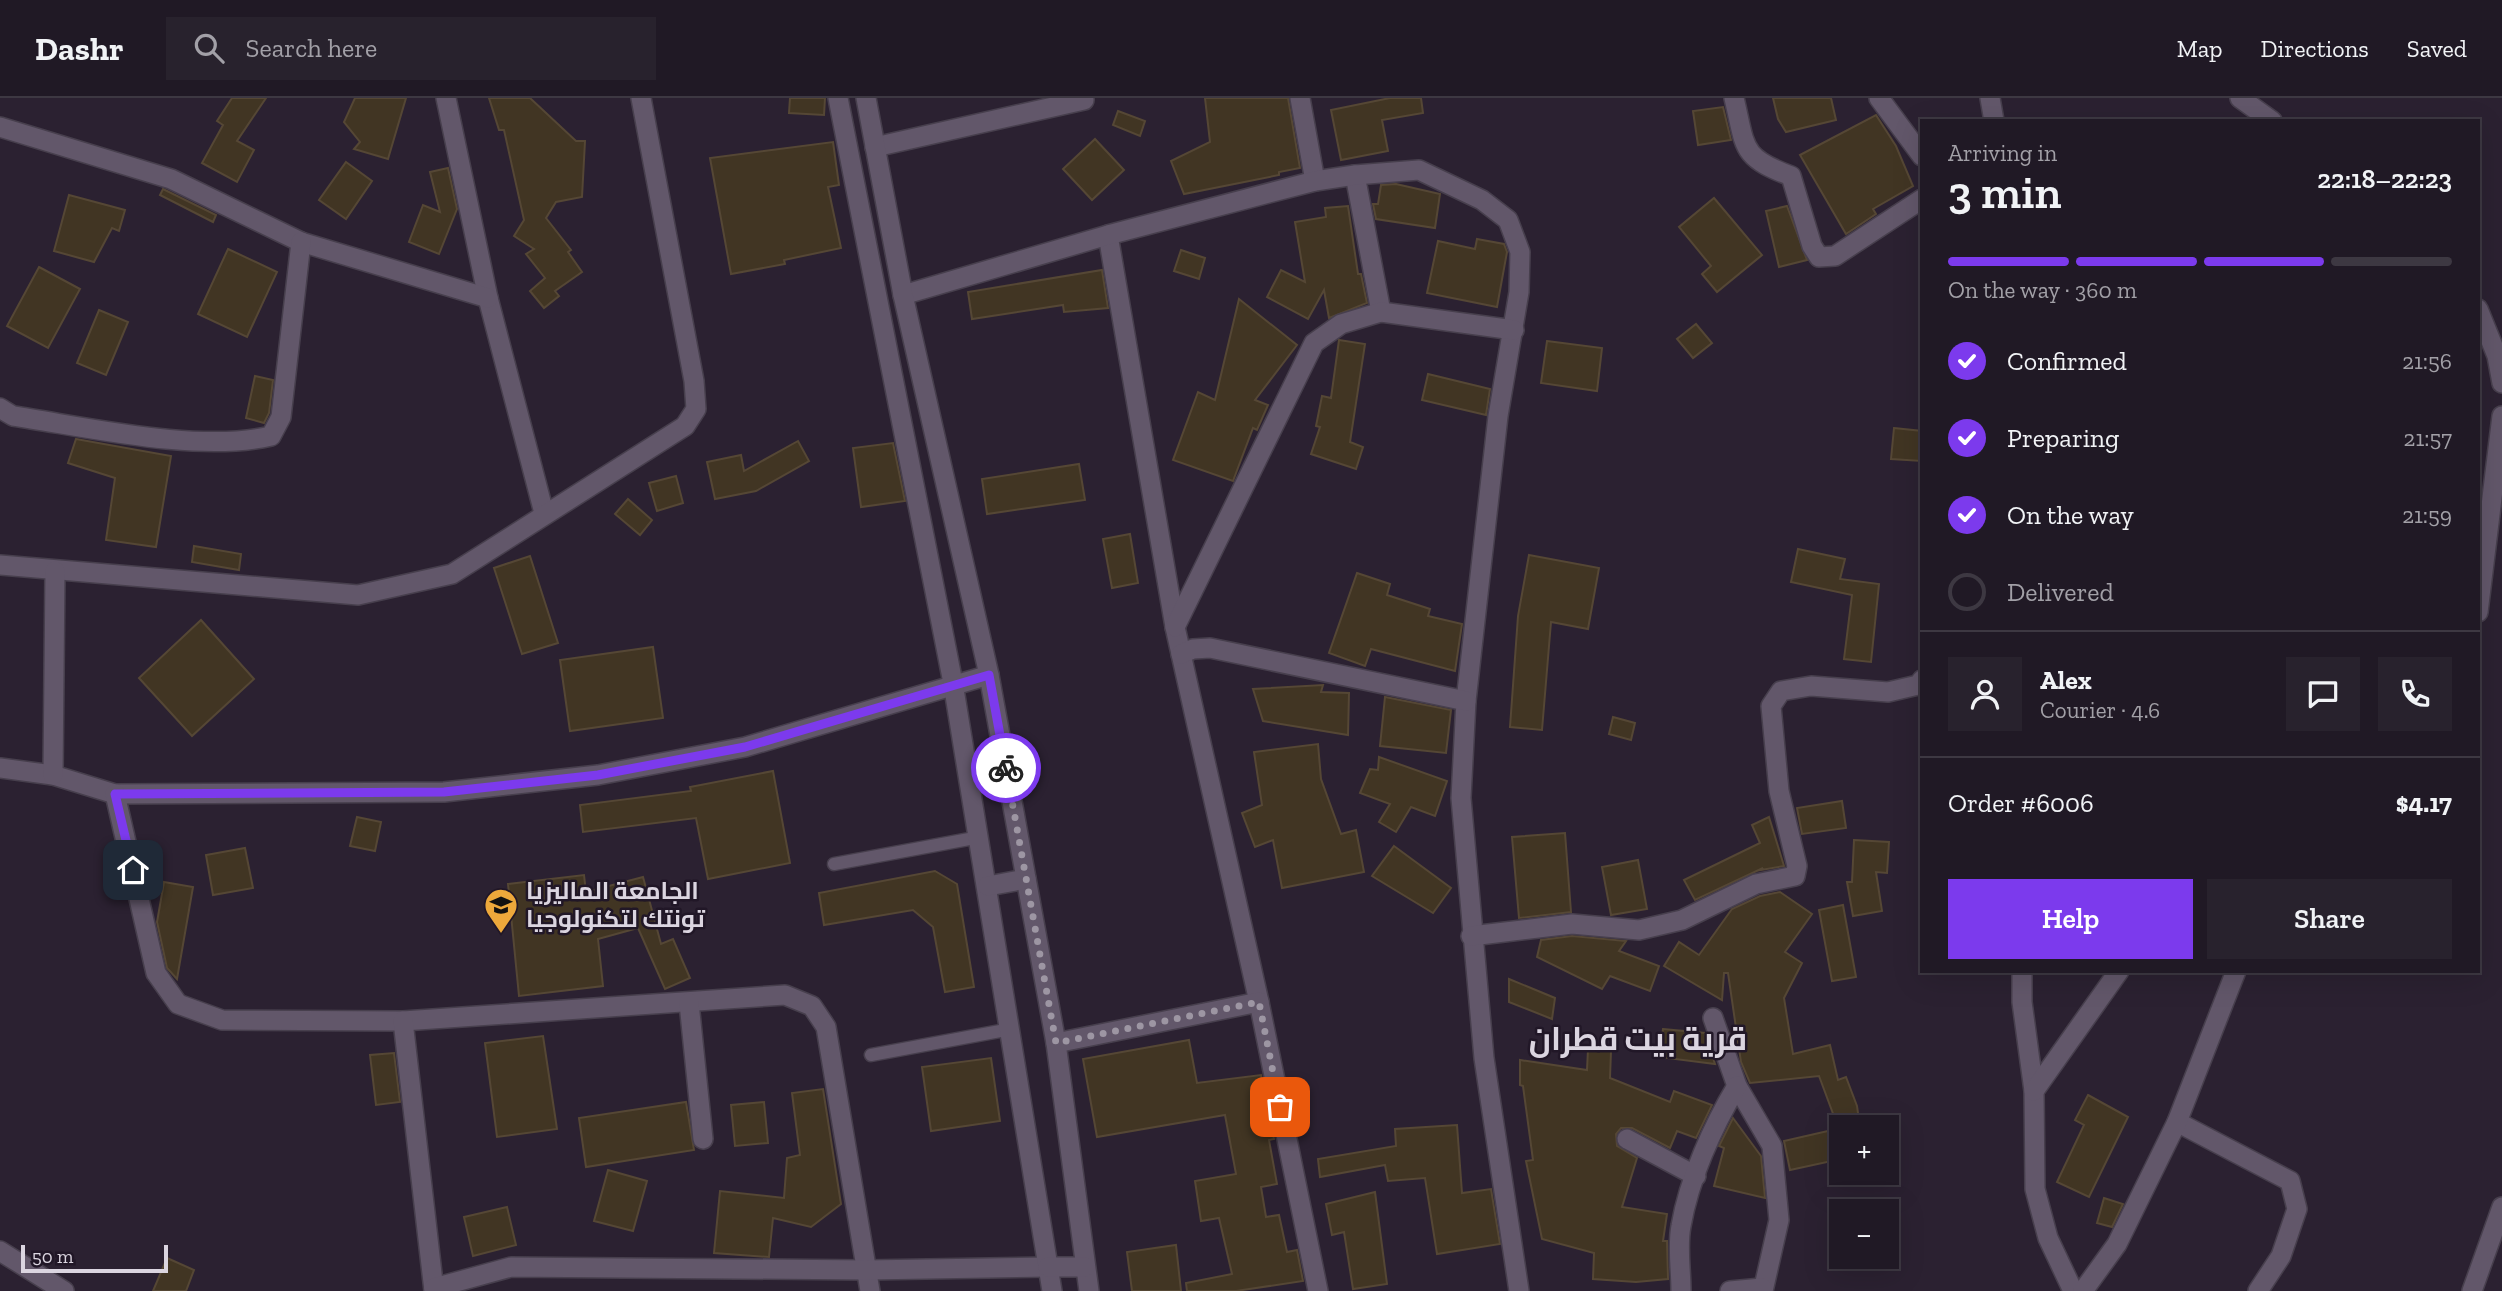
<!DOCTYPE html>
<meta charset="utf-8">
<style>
:root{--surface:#201925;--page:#28222d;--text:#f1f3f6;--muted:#a2a0a7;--line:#3d3842;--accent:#7c3aed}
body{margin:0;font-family:"Zilla Slab",Cairo,serif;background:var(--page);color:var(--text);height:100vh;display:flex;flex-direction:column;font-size:26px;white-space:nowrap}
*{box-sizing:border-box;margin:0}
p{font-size:23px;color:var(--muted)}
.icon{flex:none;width:38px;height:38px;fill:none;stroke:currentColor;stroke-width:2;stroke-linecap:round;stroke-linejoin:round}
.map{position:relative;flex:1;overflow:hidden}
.sheet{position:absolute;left:1920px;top:21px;width:560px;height:854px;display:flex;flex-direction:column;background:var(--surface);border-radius:0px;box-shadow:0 7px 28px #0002,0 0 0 2px var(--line)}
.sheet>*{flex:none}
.controls{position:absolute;left:1829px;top:1017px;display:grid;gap:14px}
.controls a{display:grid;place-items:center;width:70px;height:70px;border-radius:0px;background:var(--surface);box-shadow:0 7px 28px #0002,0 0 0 2px var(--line);font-size:35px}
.scale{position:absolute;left:21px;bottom:18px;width:147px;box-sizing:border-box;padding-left:7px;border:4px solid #dbd5e0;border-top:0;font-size:19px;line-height:24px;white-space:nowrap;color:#dbd5e0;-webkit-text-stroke:5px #211727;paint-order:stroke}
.pin{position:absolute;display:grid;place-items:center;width:60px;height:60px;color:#fff;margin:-30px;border-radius:14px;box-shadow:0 4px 10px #0006}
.courier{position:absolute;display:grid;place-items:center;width:70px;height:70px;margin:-35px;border:5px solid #7c3aed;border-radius:50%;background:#fff;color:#222;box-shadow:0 2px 9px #0007}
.overview em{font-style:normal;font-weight:600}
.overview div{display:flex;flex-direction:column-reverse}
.overview{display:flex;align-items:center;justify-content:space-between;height:119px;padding:0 28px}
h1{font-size:46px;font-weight:600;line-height:52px}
.bar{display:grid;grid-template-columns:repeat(4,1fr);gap:10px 7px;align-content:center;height:84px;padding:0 28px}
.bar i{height:9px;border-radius:5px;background:var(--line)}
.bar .on{background:var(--accent)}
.bar p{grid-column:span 4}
.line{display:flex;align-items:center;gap:18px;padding:0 28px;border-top:2px solid var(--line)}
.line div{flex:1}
.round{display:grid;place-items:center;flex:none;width:74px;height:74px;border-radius:0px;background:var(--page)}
ol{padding:0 28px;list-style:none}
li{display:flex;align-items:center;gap:21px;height:77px}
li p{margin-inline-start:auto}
li .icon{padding:7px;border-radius:50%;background:var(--accent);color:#fff;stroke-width:4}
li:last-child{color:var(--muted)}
li i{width:38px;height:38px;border:4px solid var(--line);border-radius:50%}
.primary-button{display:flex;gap:14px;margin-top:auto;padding:14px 28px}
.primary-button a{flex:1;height:80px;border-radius:0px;background:var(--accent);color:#fff;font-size:28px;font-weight:600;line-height:80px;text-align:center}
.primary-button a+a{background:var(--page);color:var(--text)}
header{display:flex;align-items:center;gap:42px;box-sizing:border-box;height:98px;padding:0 35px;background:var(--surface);border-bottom:2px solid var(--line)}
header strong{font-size:33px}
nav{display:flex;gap:38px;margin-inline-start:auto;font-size:24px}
.search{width:490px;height:63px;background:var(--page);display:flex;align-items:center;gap:18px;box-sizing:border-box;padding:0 24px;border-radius:0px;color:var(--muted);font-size:26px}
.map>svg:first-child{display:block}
.building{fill:#413523;stroke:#554735;stroke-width:2}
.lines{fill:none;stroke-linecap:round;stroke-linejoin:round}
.service-casing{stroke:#473f4d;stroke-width:15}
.minor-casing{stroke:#473f4d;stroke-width:22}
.tertiary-casing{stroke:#473f4d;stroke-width:22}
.service{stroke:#62576a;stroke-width:12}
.minor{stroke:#62576a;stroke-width:19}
.tertiary{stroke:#62576a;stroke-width:19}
.done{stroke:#9d96a3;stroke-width:7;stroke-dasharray:0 12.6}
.route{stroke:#7c3aed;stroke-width:9}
.labels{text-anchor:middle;stroke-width:5;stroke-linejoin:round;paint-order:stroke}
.poi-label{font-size:24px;font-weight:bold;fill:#dbd5e0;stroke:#211727;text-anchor:start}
.district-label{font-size:32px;font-weight:bold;fill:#dbd5e0;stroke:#211727}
</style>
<header>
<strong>Dashr</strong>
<div class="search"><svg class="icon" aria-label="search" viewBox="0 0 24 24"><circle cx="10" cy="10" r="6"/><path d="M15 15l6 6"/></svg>Search here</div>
<nav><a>Map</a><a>Directions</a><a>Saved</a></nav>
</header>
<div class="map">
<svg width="2502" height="1193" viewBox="0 0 2502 1193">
<rect width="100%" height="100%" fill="#2b2131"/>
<!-- building -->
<g class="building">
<polygon points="232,0 266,0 237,43 254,52 237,84 202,65 223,27 217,23"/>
<polygon points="355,0 406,0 388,61 354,51 360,44 344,24"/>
<polygon points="489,0 530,0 576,43 585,43 582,99 556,104 546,120 571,152 568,154 582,174 555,193 559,198 544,210 530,193 545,180 526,156 534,151 514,138 524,122 504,32 499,32"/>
<polygon points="790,0 825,0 824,17 789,15"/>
<polygon points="1205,0 1288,0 1300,70 1279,74 1279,77 1184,96 1171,63 1210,44"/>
<polygon points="1390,0 1421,0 1423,15 1382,22 1388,53 1341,62 1331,12"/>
<polygon points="1773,0 1831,0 1836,22 1786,34 1778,21"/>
<polygon points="1723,9 1731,42 1698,47 1693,13"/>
<polygon points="1118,13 1145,23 1140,38 1113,27"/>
<polygon points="1876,17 1896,48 1913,88 1873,111 1876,116 1846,136 1800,57"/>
<polygon points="1095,41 1124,72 1092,102 1063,71"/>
<polygon points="833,44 839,87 828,89 841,150 784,162 785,166 731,176 710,60"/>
<polygon points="346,64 372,83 346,121 319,102"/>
<polygon points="448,70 457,111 439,156 409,144 423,107 440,114 430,74"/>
<polygon points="1396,86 1440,96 1435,130 1376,121 1373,106 1378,106 1381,87"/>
<polygon points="163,91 216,117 213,124 160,97"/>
<polygon points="69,97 125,112 119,133 112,130 94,164 54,153"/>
<polygon points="1714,100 1762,157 1717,194 1702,176 1711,168 1679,129"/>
<polygon points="1348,108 1358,176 1361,176 1367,205 1329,220 1324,192 1308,221 1267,199 1281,172 1305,184 1295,124 1326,119 1325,110"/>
<polygon points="1787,108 1807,162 1779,169 1766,113"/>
<polygon points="1477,141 1504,146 1507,154 1497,209 1427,195 1438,143 1475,151"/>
<polygon points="228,151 277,174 247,239 198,216"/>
<polygon points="1181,152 1205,160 1199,181 1174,173"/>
<polygon points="39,169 80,191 48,250 7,228"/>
<polygon points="1102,172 1108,210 1064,214 1063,207 972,221 968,194"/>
<polygon points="1239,201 1297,247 1255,302 1268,307 1257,332 1253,330 1233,383 1173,362 1198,294 1215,302"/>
<polygon points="99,212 128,224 106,277 77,265"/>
<polygon points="1696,226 1712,245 1693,260 1677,241"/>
<polygon points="1339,242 1365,246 1350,344 1363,349 1356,371 1311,356 1320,329 1316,328 1322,298 1331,300"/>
<polygon points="1547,243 1602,250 1597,293 1541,285"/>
<polygon points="1428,276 1490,291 1486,317 1422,302"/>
<polygon points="255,278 273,282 269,315 264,325 246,320"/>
<polygon points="1894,330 1922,333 1922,363 1891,361"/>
<polygon points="76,341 171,358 156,449 106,442 115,380 68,365"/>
<polygon points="798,343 809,363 756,393 715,401 707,364 741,357 744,373"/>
<polygon points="893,345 905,403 861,409 853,350"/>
<polygon points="1079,366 1085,402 987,416 982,381"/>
<polygon points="676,378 683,405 657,413 649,385"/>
<polygon points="628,401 652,422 640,437 615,416"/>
<polygon points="1130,436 1138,485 1112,490 1103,441"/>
<polygon points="194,448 241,456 239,472 192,464"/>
<polygon points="1798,451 1845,461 1840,481 1879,486 1871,564 1844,561 1852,497 1791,484"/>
<polygon points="1529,457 1599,470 1588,531 1551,524 1542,632 1510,629 1518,518"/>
<polygon points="530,458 558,545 522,556 494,470"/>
<polygon points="1357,475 1390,486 1387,497 1430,511 1428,518 1462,526 1455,573 1371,551 1365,568 1329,555"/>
<polygon points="201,522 254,581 192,638 139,580"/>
<polygon points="653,549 663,620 570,633 560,562"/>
<polygon points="1323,587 1321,594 1349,595 1348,637 1263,623 1253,591"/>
<polygon points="1385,599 1451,612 1446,655 1380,648"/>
<polygon points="1613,619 1635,625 1631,642 1609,636"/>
<polygon points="1318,646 1321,681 1341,736 1356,732 1364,774 1282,790 1273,742 1255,749 1242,715 1262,707 1254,654"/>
<polygon points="1379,659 1447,683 1435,718 1411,709 1396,734 1379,724 1390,706 1360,695 1370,671 1378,672"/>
<polygon points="773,673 790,765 708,781 696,720 583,734 580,707 691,693 690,689"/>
<polygon points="1842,703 1846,730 1802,736 1797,710"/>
<polygon points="357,719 381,724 375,753 350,748"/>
<polygon points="1769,719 1784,768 1761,772 1763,770 1695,802 1684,782 1760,745 1752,727"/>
<polygon points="1565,735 1571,814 1519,820 1512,739"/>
<polygon points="1854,742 1889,744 1887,775 1876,774 1882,813 1853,818 1847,784 1852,784"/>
<polygon points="1394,748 1451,790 1433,815 1372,778"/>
<polygon points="245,750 253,790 213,797 206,757"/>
<polygon points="1638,762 1647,811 1611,817 1602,769"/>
<polygon points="935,773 957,786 974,889 945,894 933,829 913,812 824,827 819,795"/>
<polygon points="584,777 586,794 643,779 661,846 673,841 690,880 665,891 638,830 598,841 603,888 519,898 508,786"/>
<polygon points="164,784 193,789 177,881 167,870 157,824"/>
<polygon points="1780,794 1812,816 1785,854 1802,865 1784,900 1793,956 1830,947 1838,982 1846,979 1857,1008 1860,1029 1838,1029 1819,978 1750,985 1741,964 1728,875 1724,875 1722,902 1664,868 1679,844 1699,857 1732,811 1760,798"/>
<polygon points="1843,807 1856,879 1832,883 1819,812"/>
<polygon points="1572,838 1626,843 1619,853 1659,868 1650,893 1610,878 1602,891 1537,859 1541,842"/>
<polygon points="1509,881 1555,900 1552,921 1509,904"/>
<polygon points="1663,931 1705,935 1715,966 1659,959"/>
<polygon points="543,938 557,1031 497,1039 485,945"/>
<polygon points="1189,942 1197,985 1261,977 1274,1041 1269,1042 1277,1086 1261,1089 1266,1119 1279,1117 1287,1154 1297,1152 1303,1183 1236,1193 1187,1193 1186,1185 1232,1176 1219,1120 1201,1123 1195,1083 1236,1076 1225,1017 1097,1039 1083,961"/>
<polygon points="1588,951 1611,953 1610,980 1670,1004 1674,993 1712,1007 1696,1040 1677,1033 1670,1050 1632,1030 1621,1030 1616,1036 1617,1048 1637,1060 1622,1109 1667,1116 1663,1143 1667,1143 1668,1181 1636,1184 1593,1181 1594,1155 1542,1141 1526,1063 1533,1062 1523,988 1520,987 1520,962 1587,972"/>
<polygon points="394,955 400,1004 376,1007 370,957"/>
<polygon points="991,960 1000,1023 931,1033 922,969"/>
<polygon points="823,991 841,1106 811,1129 773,1120 769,1159 714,1155 720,1093 784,1100 787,1060 800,1057 792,995"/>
<polygon points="2088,997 2128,1019 2089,1099 2057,1084 2084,1027 2075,1022"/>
<polygon points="686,1004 694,1052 586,1069 579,1020"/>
<polygon points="764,1004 768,1045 735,1048 731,1007"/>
<polygon points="1733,1020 1761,1058 1765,1100 1714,1088 1724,1050 1719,1048"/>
<polygon points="1457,1027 1462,1095 1491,1091 1500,1146 1437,1156 1425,1080 1388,1083 1385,1067 1320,1079 1318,1061 1396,1048 1395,1031"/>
<polygon points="1841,1030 1841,1061 1790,1072 1784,1043"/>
<polygon points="608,1072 647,1083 633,1133 594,1123"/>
<polygon points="1375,1094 1387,1186 1353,1191 1344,1134 1332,1137 1326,1106"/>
<polygon points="2104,1100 2123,1106 2112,1129 2097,1125"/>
<polygon points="507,1109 516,1147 473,1158 464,1119"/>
<polygon points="1176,1147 1181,1193 1132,1193 1127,1154"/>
<polygon points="167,1160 194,1172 186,1193 153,1193"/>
</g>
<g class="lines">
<defs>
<g id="service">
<polyline points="834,766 980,739"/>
<polyline points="871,957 1011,931"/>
</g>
<g id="minor">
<polyline points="446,0 488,200 544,415"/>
<polyline points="1300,0 1315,83"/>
<path d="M1734,0C1746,50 1740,59 1791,78L1812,148L1819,159L1835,158L1922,101"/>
<polyline points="1879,0 1922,58"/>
<polyline points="1990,0 1994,23"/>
<polyline points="2240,0 2272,23"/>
<polyline points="0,29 171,81 301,144 488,200"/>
<polyline points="875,49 1084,2"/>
<polyline points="1355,77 1381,214"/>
<polyline points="1108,137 1175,529 1259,904 1318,1193"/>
<polyline points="903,197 1108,137 1315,83 1355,77 1419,72 1482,102 1508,122 1520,154 1519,194 1498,318 1466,603 1461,700 1484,960 1519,1193"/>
<polyline points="2478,211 2497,258 2502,285"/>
<path d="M0,310L13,318C87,329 199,355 271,338L281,319L301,144"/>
<polyline points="0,467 358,497 452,476 685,328 696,311 694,283 641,0"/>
<polyline points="2478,514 2502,318"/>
<polyline points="1175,529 1314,245 1341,226 1381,214 1514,232"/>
<polyline points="1181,556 1193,551 1210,550 1466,603"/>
<polyline points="0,670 53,677 115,696 444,694 598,677 745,649 989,577"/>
<polyline points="53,677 55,473"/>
<polyline points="115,696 156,875 178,906 222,922 403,923 785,897 812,908 826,929 870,1193"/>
<polyline points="1471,838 1572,826 1639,832 1682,822 1756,786 1795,778 1797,768 1779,693 1771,608 1781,593 1811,588 1888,594 1918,587 1922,582"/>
<polyline points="2022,873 2022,904 2034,993 2035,1091 2048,1140 2073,1193"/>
<polyline points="689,905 703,1041"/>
<polyline points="1713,920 1737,988 1772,1048 1779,1122 1763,1193"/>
<polyline points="403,923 434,1193"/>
<polyline points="1056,945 1259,904"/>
<polyline points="2034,993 2119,873"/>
<polyline points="2177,1024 2290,1083 2297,1111 2281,1158 2258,1193"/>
<polyline points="1627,1041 1696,1078"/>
<polyline points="0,1153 64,1193"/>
<polyline points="434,1190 511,1169 867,1172 1048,1169"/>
<path d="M1681,1193C1681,1172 1677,1148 1681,1128C1689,1081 1713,1028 1737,988"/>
<polyline points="1730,1193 1762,1190"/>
<polyline points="2083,1193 2117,1146 2177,1024 2236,873"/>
<polyline points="2472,1193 2502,1109"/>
</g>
<g id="tertiary">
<polyline points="838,0 953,585 1052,1193"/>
<polyline points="866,0 903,197 989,577 1056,945 1089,1193"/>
<polyline points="988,788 1026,781"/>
<polyline points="1048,1169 1085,1169"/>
</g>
</defs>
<!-- service casing -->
<use href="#service" class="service-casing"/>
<!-- minor casing -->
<use href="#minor" class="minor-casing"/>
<!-- tertiary casing -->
<use href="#tertiary" class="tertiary-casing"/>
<!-- service -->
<use href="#service" class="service"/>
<!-- minor -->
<use href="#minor" class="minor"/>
<!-- tertiary -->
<use href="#tertiary" class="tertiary"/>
</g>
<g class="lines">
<!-- done -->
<polyline class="done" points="1006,670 1056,945 1259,904 1280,1009"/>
<!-- route -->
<polyline class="route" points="133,772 115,696 444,694 598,677 745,649 989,577 1006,670"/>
</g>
<!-- icons -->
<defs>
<symbol id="university-pin" viewBox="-11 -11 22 30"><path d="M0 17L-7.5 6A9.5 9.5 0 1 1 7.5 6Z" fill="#eda83b" stroke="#211727"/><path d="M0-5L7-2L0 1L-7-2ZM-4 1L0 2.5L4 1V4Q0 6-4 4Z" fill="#111"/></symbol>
</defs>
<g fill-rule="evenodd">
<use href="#university-pin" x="482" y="788" width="38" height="52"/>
</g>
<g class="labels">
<!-- poi labels -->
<g class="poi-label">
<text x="526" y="801">الجامعة الماليزيا<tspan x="526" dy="28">تونتك لتكنولوجيا</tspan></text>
</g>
<!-- district labels -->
<g class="district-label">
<text x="1638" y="952">قرية بيت قطران</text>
</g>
</g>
</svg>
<div class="controls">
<a>+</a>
<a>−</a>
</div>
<div class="scale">50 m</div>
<div class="pin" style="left:1280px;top:1009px;background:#ea580c"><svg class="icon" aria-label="bag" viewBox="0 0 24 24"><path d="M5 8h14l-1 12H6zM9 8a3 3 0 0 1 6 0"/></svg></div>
<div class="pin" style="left:133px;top:772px;background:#1f2937"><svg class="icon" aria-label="home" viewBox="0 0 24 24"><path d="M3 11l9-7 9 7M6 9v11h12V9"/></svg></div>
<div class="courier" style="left:1006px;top:670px"><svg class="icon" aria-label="bike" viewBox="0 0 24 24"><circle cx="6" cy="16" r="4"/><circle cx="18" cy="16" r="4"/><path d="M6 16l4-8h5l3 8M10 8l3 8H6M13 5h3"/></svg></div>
<section class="sheet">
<div class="overview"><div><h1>3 min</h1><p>Arriving in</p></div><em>22:18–22:23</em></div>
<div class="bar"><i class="on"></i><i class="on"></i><i class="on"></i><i></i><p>On the way · 360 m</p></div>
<ol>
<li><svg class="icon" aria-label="check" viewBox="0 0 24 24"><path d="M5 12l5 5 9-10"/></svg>Confirmed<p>21:56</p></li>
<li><svg class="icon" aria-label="check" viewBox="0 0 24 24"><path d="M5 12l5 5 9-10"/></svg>Preparing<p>21:57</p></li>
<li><svg class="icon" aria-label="check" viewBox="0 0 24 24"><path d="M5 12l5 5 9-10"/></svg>On the way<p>21:59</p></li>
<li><i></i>Delivered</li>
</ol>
<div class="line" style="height:126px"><a class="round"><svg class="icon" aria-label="person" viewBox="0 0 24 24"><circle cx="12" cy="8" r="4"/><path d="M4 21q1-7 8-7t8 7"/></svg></a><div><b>Alex</b><p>Courier · 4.6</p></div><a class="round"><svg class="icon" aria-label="chat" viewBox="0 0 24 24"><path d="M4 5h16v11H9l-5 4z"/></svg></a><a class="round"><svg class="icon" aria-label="phone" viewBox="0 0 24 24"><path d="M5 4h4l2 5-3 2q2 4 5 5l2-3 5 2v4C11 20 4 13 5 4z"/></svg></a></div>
<div class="line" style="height:91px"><div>Order #6006</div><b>$4.17</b></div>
<div class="primary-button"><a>Help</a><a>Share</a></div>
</section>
</div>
